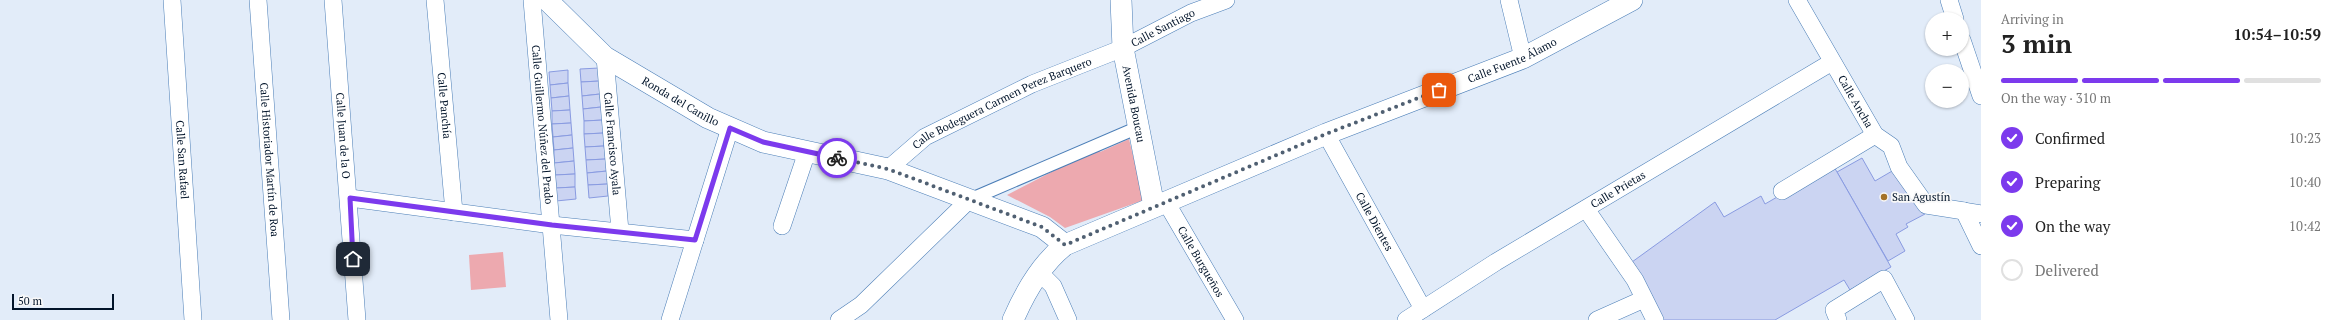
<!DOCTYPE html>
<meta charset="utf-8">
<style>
:root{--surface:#fff;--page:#f6f6f6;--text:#222;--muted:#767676;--line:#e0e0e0;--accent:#7c3aed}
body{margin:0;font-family:"PT Serif",serif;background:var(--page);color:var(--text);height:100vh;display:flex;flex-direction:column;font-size:15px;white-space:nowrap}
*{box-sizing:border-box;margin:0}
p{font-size:13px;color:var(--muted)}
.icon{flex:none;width:22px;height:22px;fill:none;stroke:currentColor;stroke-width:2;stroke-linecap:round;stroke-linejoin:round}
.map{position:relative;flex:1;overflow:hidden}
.panel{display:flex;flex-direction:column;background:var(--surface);width:360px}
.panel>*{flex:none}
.tools{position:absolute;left:1925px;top:12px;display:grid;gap:8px}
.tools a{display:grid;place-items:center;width:44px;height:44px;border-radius:50%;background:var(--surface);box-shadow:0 1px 3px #0004;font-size:20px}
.scale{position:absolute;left:12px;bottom:10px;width:102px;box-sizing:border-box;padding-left:4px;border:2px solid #02142a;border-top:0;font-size:11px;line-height:14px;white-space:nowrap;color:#02142a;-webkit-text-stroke:3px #f8f8f8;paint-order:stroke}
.pin{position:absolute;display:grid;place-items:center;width:34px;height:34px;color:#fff;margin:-17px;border-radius:8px;box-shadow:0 2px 6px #0006}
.courier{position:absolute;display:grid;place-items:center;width:40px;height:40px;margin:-20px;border:3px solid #7c3aed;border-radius:50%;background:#fff;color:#222;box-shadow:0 1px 5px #0007}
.summary em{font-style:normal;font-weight:600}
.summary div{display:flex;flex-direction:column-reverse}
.summary{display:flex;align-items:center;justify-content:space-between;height:68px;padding:0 20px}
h1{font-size:26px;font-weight:600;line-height:30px}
.bar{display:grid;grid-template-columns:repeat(4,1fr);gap:6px 4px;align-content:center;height:48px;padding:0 20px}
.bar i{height:5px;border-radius:3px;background:var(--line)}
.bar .on{background:var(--accent)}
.bar p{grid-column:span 4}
ol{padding:0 20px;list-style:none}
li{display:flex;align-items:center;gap:12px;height:44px}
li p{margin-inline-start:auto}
li .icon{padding:4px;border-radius:50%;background:var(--accent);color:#fff;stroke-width:4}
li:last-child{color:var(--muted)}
li i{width:22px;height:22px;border:2px solid var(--line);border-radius:50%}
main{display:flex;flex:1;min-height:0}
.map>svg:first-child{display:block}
.green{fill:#eda9af}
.building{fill:#cbd4f2;stroke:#899be1}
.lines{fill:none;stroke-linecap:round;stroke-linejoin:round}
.pedestrian-casing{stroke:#4b7eb7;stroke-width:14}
.minor-casing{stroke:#4b7eb7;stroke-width:18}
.tertiary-casing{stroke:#4b7eb7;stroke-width:22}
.pedestrian{stroke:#fff;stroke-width:12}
.minor{stroke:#fff;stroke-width:17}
.tertiary{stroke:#fff;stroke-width:21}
.done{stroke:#506072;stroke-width:4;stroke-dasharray:0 7.2}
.route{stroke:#7c3aed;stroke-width:5}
.poi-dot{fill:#a47229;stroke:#f8f8f8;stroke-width:1.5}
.labels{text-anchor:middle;stroke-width:3.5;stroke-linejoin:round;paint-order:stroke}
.street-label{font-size:11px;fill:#02142a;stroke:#f8f8f8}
.poi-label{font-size:11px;fill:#02142a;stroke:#f8f8f8;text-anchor:start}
</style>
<main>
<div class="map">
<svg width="1981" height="320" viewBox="0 0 1981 320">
<rect width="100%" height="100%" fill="#e2ecf9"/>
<!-- green -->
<g class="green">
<polygon points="1129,139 1144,200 1065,228 1050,217 1007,195 1102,146 1100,152"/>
<polygon points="503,252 506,287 471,290 469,255"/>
</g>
<!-- building -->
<g class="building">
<polygon points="599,68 600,81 581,82 580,69"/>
<polygon points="568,70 568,83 550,85 549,72"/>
<polygon points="600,81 600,94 582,96 581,82"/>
<polygon points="568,83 569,96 551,98 550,85"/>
<polygon points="600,94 601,107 583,109 582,96"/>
<polygon points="569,96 570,110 552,111 551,98"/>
<polygon points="601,107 603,120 584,121 583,109"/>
<polygon points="570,110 571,123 552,124 552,111"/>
<polygon points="603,120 604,133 584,134 584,121"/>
<polygon points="571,123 572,135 553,137 552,124"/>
<polygon points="604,133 604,146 585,147 584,134"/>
<polygon points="572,135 573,148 554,150 553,137"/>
<polygon points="604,146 606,159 586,160 585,147"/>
<polygon points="573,148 574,161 554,163 554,150"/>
<polygon points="1862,158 1875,181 1899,167 1925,214 1906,224 1908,227 1896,234 1905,251 1888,261 1837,172"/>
<polygon points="606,159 607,171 587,173 586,160"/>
<polygon points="574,161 575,174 555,175 554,163"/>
<polygon points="1833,165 1891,267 1850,290 1844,280 1775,320 1663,320 1632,262 1715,202 1724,217 1761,196 1765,204"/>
<polygon points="607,171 608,184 588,185 587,173"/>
<polygon points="575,174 575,187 556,188 555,175"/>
<polygon points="608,184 608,196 589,198 588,185"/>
<polygon points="575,187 576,199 556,201 556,188"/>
</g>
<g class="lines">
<defs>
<polyline id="pedestrian" points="969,200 1139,127"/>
<g id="minor">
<path id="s1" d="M172,0L193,320"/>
<path id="s2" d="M258,0L281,320"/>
<path id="s3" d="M333,0L357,320"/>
<path id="s4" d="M435,0L454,212"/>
<path id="s5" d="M532,0L559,320"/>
<polyline points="1509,0 1523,58"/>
<path id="s6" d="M1797,0L1875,135L1891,146L1899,167L1926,205L1964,211"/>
<polyline points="1949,0 1955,19"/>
<polyline points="1962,40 1981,96"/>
<path id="s7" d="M605,57L620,231"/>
<path id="s8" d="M1326,134L1423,309"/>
<path id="s9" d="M888,169L925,137L1032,84L1123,48L1191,13L1226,0"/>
<polyline points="1782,191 1875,135"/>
<polyline points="350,198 552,225 695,240"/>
<path id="s10" d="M1166,202L1235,320"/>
<polyline points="1586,209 1635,280 1655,320"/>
<polyline points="1981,214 1964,211 1981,246"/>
<polyline points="782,226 807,152"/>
<polyline points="1039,272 1053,286 1068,320"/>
<polyline points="670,320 730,128"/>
<polyline points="839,320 861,305 969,200"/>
<path id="s11" d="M1406,320L1496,262L1832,62"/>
<polyline points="1597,320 1644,299"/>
<polyline points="1838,320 1834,310 1884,279 1906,320"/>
</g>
<g id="tertiary">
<path id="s12" d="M547,0L605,57L708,118L763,142L888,169L1042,227L1065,245"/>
<path id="s13" d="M1121,0L1123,48L1154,206"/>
<path id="s14" d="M1013,320C1025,292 1041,264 1065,245L1326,134L1523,58L1632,0"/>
</g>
</defs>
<!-- pedestrian casing -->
<use href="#pedestrian" class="pedestrian-casing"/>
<!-- minor casing -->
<use href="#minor" class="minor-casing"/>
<!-- tertiary casing -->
<use href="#tertiary" class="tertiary-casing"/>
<!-- pedestrian -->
<use href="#pedestrian" class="pedestrian"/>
<!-- minor -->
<use href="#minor" class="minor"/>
<!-- tertiary -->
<use href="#tertiary" class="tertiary"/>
</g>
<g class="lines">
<!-- done -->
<polyline class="done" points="837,158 888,169 1042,227 1065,245 1326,134 1439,90"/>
<!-- route -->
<polyline class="route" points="353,259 350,198 552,225 695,240 730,128 763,142 837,158"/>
</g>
<!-- markers -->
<circle class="poi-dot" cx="1884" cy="197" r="4"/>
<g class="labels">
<!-- street labels -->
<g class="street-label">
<text dy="4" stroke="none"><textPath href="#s9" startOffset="311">Calle Santiago</textPath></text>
<text dy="4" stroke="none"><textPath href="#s14" startOffset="576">Calle Fuente Álamo</textPath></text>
<text dy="4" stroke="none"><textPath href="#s12" startOffset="169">Ronda del Canillo</textPath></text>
<text dy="4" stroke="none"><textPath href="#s6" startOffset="117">Calle Ancha</textPath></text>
<text dy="4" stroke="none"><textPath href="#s13" startOffset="105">Avenida Boucau</textPath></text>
<text dy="4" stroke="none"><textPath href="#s9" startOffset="133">Calle Bodeguera Carmen Perez Barquero</textPath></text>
<text dy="4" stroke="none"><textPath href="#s4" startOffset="106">Calle Panchía</textPath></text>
<text dy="4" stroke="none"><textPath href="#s5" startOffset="125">Calle Guillermo Núñez del Prado</textPath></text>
<text dy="4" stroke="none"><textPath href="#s3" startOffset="136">Calle Juan de la O</textPath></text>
<text dy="4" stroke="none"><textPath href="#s7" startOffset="87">Calle Francisco Ayala</textPath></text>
<text dy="4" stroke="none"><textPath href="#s1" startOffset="160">Calle San Rafael</textPath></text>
<text dy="4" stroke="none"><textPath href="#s2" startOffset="160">Calle Historiador Martín de Roa</textPath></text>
<text dy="4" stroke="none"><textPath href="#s11" startOffset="249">Calle Prietas</textPath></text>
<text dy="4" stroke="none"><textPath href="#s8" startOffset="100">Calle Dientes</textPath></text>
<text dy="4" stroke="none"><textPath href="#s10" startOffset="69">Calle Burgueños</textPath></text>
</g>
<!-- poi labels -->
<g class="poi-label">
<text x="1892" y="201">San Agustín</text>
</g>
</g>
</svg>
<div class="tools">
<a>+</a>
<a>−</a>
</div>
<div class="scale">50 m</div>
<div class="pin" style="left:1439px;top:90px;background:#ea580c"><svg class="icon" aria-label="bag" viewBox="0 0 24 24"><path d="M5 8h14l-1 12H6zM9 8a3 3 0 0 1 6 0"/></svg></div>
<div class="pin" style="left:353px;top:259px;background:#1f2937"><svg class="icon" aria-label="home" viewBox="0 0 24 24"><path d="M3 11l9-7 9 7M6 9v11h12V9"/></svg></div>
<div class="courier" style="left:837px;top:158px"><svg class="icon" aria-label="bike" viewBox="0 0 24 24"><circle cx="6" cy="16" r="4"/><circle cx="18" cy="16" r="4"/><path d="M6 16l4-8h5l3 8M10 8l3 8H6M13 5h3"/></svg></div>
</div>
<section class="panel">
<div class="summary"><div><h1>3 min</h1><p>Arriving in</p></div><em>10:54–10:59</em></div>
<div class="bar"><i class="on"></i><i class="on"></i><i class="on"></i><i></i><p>On the way · 310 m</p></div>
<ol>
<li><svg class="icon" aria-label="check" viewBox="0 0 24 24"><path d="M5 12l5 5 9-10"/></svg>Confirmed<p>10:23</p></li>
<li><svg class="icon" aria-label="check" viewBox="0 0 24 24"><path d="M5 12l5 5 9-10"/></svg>Preparing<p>10:40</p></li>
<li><svg class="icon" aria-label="check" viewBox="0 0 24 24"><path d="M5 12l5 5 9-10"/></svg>On the way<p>10:42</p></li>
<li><i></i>Delivered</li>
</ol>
</section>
</main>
